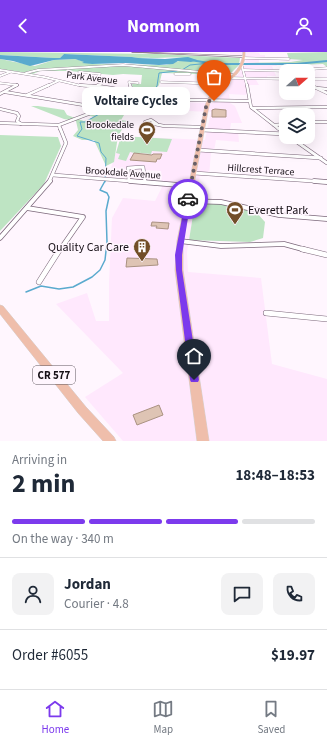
<!DOCTYPE html>
<meta charset="utf-8">
<style>
:root{--surface:#fff;--page:#f2f2f3;--text:#1f2937;--muted:#747a83;--line:#e0e1e3;--accent:#7c3aed}
body{margin:0;font-family:"Source Sans 3",sans-serif;background:var(--page);color:var(--text);height:100vh;display:flex;flex-direction:column;font-size:15px;white-space:nowrap}
*{box-sizing:border-box;margin:0}
p{font-size:13px;color:var(--muted)}
.icon{flex:none;width:22px;height:22px;fill:none;stroke:currentColor;stroke-width:2;stroke-linecap:round;stroke-linejoin:round}
.map{position:relative;height:389px;overflow:hidden}
.side{display:flex;flex-direction:column;background:var(--surface);flex:1}
.side>*{flex:none}
.needle{width:26px;rotate:69deg}
.controls{position:absolute;left:279px;top:12px;display:grid;gap:8px}
.controls a{display:grid;place-items:center;width:36px;height:36px;border-radius:8px;background:var(--surface);box-shadow:0 4px 16px #0002;font-size:20px}
.pin{position:absolute;display:grid;place-items:center;width:34px;height:34px;color:#fff;margin:-41px -17px;border-radius:50% 50% 50% 0;rotate:-45deg;box-shadow:0 0 4px #0007}
.pin .icon{rotate:45deg}
.courier{position:absolute;display:grid;place-items:center;width:40px;height:40px;margin:-20px;border:3px solid #7c3aed;border-radius:50%;background:#fff;color:#222;box-shadow:0 1px 5px #0007}
.bubble{position:absolute;height:28px;border-radius:8px;background:var(--surface);box-shadow:0 4px 16px #0002;font-size:13px;font-weight:700;line-height:28px;text-align:center}
.summary em{font-style:normal;font-weight:700}
.summary div{display:flex;flex-direction:column-reverse}
.summary{display:flex;align-items:center;justify-content:space-between;height:68px;padding:0 12px}
h1{font-size:26px;font-weight:700;line-height:30px}
.bar{display:grid;grid-template-columns:repeat(4,1fr);gap:6px 4px;align-content:center;height:48px;padding:0 12px}
.bar i{height:5px;border-radius:3px;background:var(--line)}
.bar .active{background:var(--accent)}
.bar p{grid-column:span 4}
.line{display:flex;align-items:center;gap:10px;padding:0 12px;border-top:1px solid var(--line)}
.line div{flex:1}
.round{display:grid;place-items:center;flex:none;width:42px;height:42px;border-radius:8px;background:var(--page)}
header{display:flex;justify-content:space-between;align-items:center;height:52px;padding:0 12px;background:var(--accent);color:#fff;font-size:18px;font-weight:700}
.tab-bar{display:flex;justify-content:space-around;align-items:center;height:56px;border-top:1px solid var(--line);background:var(--surface);font-size:11px;color:var(--muted)}
.tab-bar a{display:grid;justify-items:center;gap:2px}
.tab-bar .active{color:var(--accent)}
.map>svg:first-child{display:block}
.built{fill:#ffe8fd}
.green{fill:#bee4c3}
.water{fill:#5aaace}
.lines{fill:none;stroke-linecap:round;stroke-linejoin:round}
.stream-far1{stroke:#5aaace;stroke-width:1}
.stream{stroke:#5aaace;stroke-width:1.5}
.river{fill:#5aaace;fill-rule:evenodd}
.building{fill:#dec4b4;stroke:#aa9282}
.street-far4-casing{stroke:#7c687b;stroke-width:2.5}
.street-far3-casing{stroke:#7c687b;stroke-width:3.5}
.street-far2-casing{stroke:#7c687b;stroke-width:4}
.street-far1-casing{stroke:#7c687b;stroke-width:5.5}
.street-casing{stroke:#7c687b;stroke-width:6}
.secondary-casing{stroke:#7c687b;stroke-width:1}
.primary-casing{stroke:#d5d4d5;stroke-width:1}
.street-far4{stroke:#fff;stroke-width:2}
.street-far3{stroke:#fff;stroke-width:2.5}
.street-far2{stroke:#fff;stroke-width:3}
.street-far1{stroke:#fff;stroke-width:4}
.street{stroke:#fff;stroke-width:5}
.secondary{fill:#fff;fill-rule:evenodd}
.primary{fill:#efbeab;fill-rule:evenodd}
.route{fill:#7c3aed}
.done{stroke:#686067;stroke-width:4;stroke-dasharray:0 7.2}
.labels{text-anchor:middle;stroke-width:3;stroke-linejoin:round;paint-order:stroke}
.far-street-label{font-size:10px;fill:#160f16;stroke:#fff6fe}
.far-poi-label{font-size:10px;fill:#160f16;stroke:#fff6fe;text-anchor:end}
.shield{fill:#fff6fe;stroke:#5c545c;stroke-width:1}
.shield-label{font-size:11px;font-weight:bold;fill:#160f16}
.poi-label{font-size:12px;fill:#160f16;stroke:#fff6fe;text-anchor:start}
</style>
<header><svg class="icon" aria-label="back" viewBox="0 0 24 24"><path d="M15 5l-7 7 7 7"/></svg>Nomnom<svg class="icon" aria-label="person" viewBox="0 0 24 24"><circle cx="12" cy="8" r="4"/><path d="M4 21q1-7 8-7t8 7"/></svg></header>
<div class="map">
<svg width="327" height="389" viewBox="0 0 327 389">
<rect width="100%" height="100%" fill="#fff6fe"/>
<!-- built -->
<polygon class="built" points="230,0 254,0 259,1 260,3 265,3 265,7 259,6 259,11 247,11 247,12 276,12 277,14 272,14 276,24 267,24 269,28 256,28 259,33 250,33 246,43 229,42 230,51 235,54 242,71 231,71 230,78 238,79 239,90 216,88 214,99 211,100 209,124 200,124 187,200 188,220 261,226 272,312 327,327 327,389 123,389 85,345 123,321 56,252 87,241 96,269 109,269 109,230 112,166 123,146 155,149 162,135 161,119 111,116 121,84 205,88 211,60 167,58 171,50 213,51 232,29 211,28 218,24 236,25 245,13 246,4 230,3"/>
<!-- green -->
<g class="green">
<path d="M0,0L159,2L240,6L239,13L229,23L162,21L159,33L148,46H137L141,45L144,39L133,38L132,32H141L142,23L123,22L113,23L69,19H40L33,22L0,17V7L35,14L54,8L75,7L92,12L166,13C171,12 175,10 179,9C185,7 191,10 196,8C181,4 167,6 151,6C144,5 139,7 132,5L64,2L60,6H54L0,3Z"/>
<polygon points="327,0 327,15 323,12 298,13 288,15 281,12 247,12 247,11 291,10 303,8 289,7 287,1"/>
<polygon points="130,49 138,49 130,63 124,63 121,68 127,69 118,84 114,110 106,114 94,88 82,88 73,84 78,78 76,69 64,67 31,54 38,54 64,58 67,63 84,69 94,65 88,63"/>
<polygon points="0,83 58,85 61,94 44,132 0,179"/>
<polygon points="121,84 172,87 167,100 152,99 151,102 140,101 141,99 139,102 130,100 126,109 118,107 120,102 116,101"/>
<polygon points="195,151 224,152 256,160 265,170 263,186 250,190 189,188"/>
</g>
<!-- water -->
<polygon class="water" points="64,2 132,5 138,6 165,7 188,5 197,8 191,10 178,9 173,12 159,13 125,11 92,12 82,11 84,10 75,7 54,8 30,14 13,9 0,7 0,3 54,6 60,6"/>
<g class="lines">
<!-- stream-far1 -->
<g class="stream-far1">
<polyline points="182,18 190,13 210,11"/>
<polyline points="144,47 157,34 159,21 177,19"/>
<polyline points="105,130 106,106 101,100 99,91 77,84 82,77 80,70 85,70 101,61 136,49"/>
</g>
<!-- stream -->
<polyline class="stream" points="26,240 41,234 59,237 73,235 92,225 100,218 105,208 107,190 106,159 109,145 107,141 100,138 105,129"/>
<!-- river -->
<polygon class="river" points="185,6 215,11 296,11 327,8 327,10 296,13 215,13 184,8"/>
</g>
<!-- building -->
<g class="building">
<polygon points="215,57 226,58 226,65 212,65 212,58"/>
<polygon points="134,101 152,103 153,102 162,102 160,107 157,107 156,110 130,108"/>
<polygon points="152,170 169,171 168,177 156,176 157,174 151,174"/>
<polygon points="127,206 157,207 158,213 126,215"/>
<polygon points="159,353 163,363 137,373 133,363"/>
</g>
<g class="lines">
<defs>
<g id="street-far4">
<polyline points="244,6 289,7"/>
<polyline points="242,14 247,34"/>
<polyline points="0,18 44,25 78,33 93,34"/>
<polyline points="244,18 285,19 327,16"/>
<polyline points="79,20 100,22 97,26 108,28 97,34"/>
<polyline points="26,21 38,18 123,13 235,23"/>
<polyline points="175,22 190,22"/>
<polyline points="0,24 10,20"/>
<polyline points="231,26 286,27"/>
<polyline points="308,27 327,27"/>
<polyline points="161,30 225,32"/>
<polyline points="0,31 17,33"/>
<polyline points="308,31 310,34"/>
<polyline points="15,34 17,33"/>
<polyline points="47,34 58,29"/>
<polyline points="130,34 129,30 138,31"/>
</g>
<g id="street-far3">
<path d="M80,33C100,35 119,33 135,47L249,49"/>
<polyline points="247,33 251,55 279,77"/>
<polyline points="310,33 327,41"/>
<polyline points="97,34 98,33"/>
<polyline points="317,36 327,37"/>
<polyline points="5,40 102,56"/>
<polyline points="127,40 131,36 130,33"/>
<polyline points="0,42 17,33"/>
<polyline points="27,43 49,33"/>
<polyline points="252,56 327,55"/>
<polyline points="0,57 17,61 19,64 17,69 21,72"/>
<polyline points="308,70 327,70"/>
<polyline points="0,71 59,73 104,56 135,47"/>
<polyline points="157,72 151,68 145,70 164,74 203,75"/>
<polyline points="59,73 60,77"/>
<polyline points="274,73 286,72"/>
</g>
<g id="street-far2">
<polyline points="278,76 286,82"/>
<polyline points="202,78 286,82"/>
<polyline points="290,85 327,111"/>
<polyline points="198,98 321,106"/>
<polyline points="194,121 327,130"/>
<polyline points="53,123 143,130"/>
<polyline points="129,129 128,116 143,115 145,130"/>
<polyline points="49,130 66,91 60,76"/>
</g>
<g id="street-far1">
<polyline points="130,129 191,134"/>
<polyline points="314,129 327,130"/>
<polyline points="188,149 221,150 279,163 327,167"/>
<polyline points="27,156 83,165 60,198"/>
<polyline points="0,186 50,129"/>
<polyline points="180,189 221,194 284,192 306,198"/>
</g>
<g id="street">
<polyline points="302,197 327,203"/>
<polyline points="39,230 60,197"/>
<polyline points="266,261 327,267"/>
</g>
<polygon id="secondary" points="132,0 245,4 244,5"/>
<g id="primary">
<path d="M243,0H245C246,23 225,29 213,45C211,48 210,51 209,54L183,189V218L209,389H197L175,218L177,189L205,54C206,51 207,48 209,45C220,28 242,24 243,0Z"/>
<polygon points="0,253 3,254 86,355 114,385 116,389 103,389 78,361 0,262"/>
</g>
</defs>
<!-- street-far4 casing -->
<use href="#street-far4" class="street-far4-casing"/>
<!-- street-far3 casing -->
<use href="#street-far3" class="street-far3-casing"/>
<!-- street-far2 casing -->
<use href="#street-far2" class="street-far2-casing"/>
<!-- street-far1 casing -->
<use href="#street-far1" class="street-far1-casing"/>
<!-- street casing -->
<use href="#street" class="street-casing"/>
<!-- secondary casing -->
<use href="#secondary" class="secondary-casing"/>
<!-- primary casing -->
<use href="#primary" class="primary-casing"/>
<!-- street-far4 -->
<use href="#street-far4" class="street-far4"/>
<!-- street-far3 -->
<use href="#street-far3" class="street-far3"/>
<!-- street-far2 -->
<use href="#street-far2" class="street-far2"/>
<!-- street-far1 -->
<use href="#street-far1" class="street-far1"/>
<!-- street -->
<use href="#street" class="street"/>
<!-- secondary -->
<use href="#secondary" class="secondary"/>
<!-- primary -->
<use href="#primary" class="primary"/>
</g>
<!-- route -->
<polygon class="route" points="186,145 191,147 182,203 182,218 199,328 198,330 191,330 190,328 176,218 175,203"/>
<g class="lines">
<!-- done -->
<polyline class="done" points="188,147 206,55 209,49 214,49"/>
</g>
<!-- icons -->
<defs>
<symbol id="stadium-pin" viewBox="-11 -11 22 30"><path d="M0 17L-7.5 6A9.5 9.5 0 1 1 7.5 6Z" fill="#724e28" stroke="#fff6fe"/><path d="M0-5a6.5 5 0 1 0 0 10a6.5 5 0 1 0 0-10ZM-3.5-1.8h7v3.6h-7Z" fill="#fff"/></symbol>
<symbol id="building-pin" viewBox="-11 -11 22 30"><path d="M0 17L-7.5 6A9.5 9.5 0 1 1 7.5 6Z" fill="#724e28" stroke="#fff6fe"/><path d="M-4-6H4V6H1V3H-1V6H-4ZM-2.5-4.3h1.7v1.8h-1.7ZM.8-4.3h1.7v1.8H.8ZM-2.5-1h1.7V.8h-1.7ZM.8-1h1.7V.8H.8Z" fill="#fff"/></symbol>
</defs>
<g fill-rule="evenodd">
<use href="#stadium-pin" x="137" y="68" width="20" height="27"/>
<use href="#stadium-pin" x="225" y="148" width="20" height="27"/>
<use href="#building-pin" x="132" y="185" width="20" height="27"/>
</g>
<g class="labels">
<!-- far-street labels -->
<g class="far-street-label">
<text transform="translate(92 25) rotate(7)" y="4">Park Avenue</text>
<text transform="translate(261 117) rotate(4)" y="4">Hillcrest Terrace</text>
<text transform="translate(123 120) rotate(4)" y="4">Brookdale Avenue</text>
</g>
<!-- far-poi labels -->
<g class="far-poi-label">
<text x="134" y="76">Brookedale<tspan x="134" dy="12">fields</tspan></text>
</g>
<!-- shield labels -->
<rect class="shield" x="33" y="314" width="42" height="18" rx="3"/>
<g class="shield-label">
<text x="54" y="327">CR 577</text>
</g>
<!-- poi labels -->
<g class="poi-label">
<text x="248" y="162">Everett Park</text>
<text x="129" y="199" text-anchor="end">Quality Car Care</text>
</g>
</g>
</svg>
<div class="controls">
<a><svg class="needle" viewBox="-14 -14 28 28"><path d="M0-13l5 13h-10z" fill="#e53935"/><path d="M0 13l5-13h-10z" fill="#747a83"/></svg></a>
<a><svg class="icon" aria-label="layers" viewBox="0 0 24 24"><path d="M12 4l9 5-9 5-9-5zM3 14l9 5 9-5"/></svg></a>
</div>
<div class="pin" style="left:214px;top:49px;background:#ea580c"><svg class="icon" aria-label="bag" viewBox="0 0 24 24"><path d="M5 8h14l-1 12H6zM9 8a3 3 0 0 1 6 0"/></svg></div>
<div class="pin" style="left:194px;top:328px;background:#1f2937"><svg class="icon" aria-label="home" viewBox="0 0 24 24"><path d="M3 11l9-7 9 7M6 9v11h12V9"/></svg></div>
<div class="courier" style="left:188px;top:147px"><svg class="icon" aria-label="car" viewBox="0 0 24 24"><path d="M5 17H2v-5l4-1 3-4h7l3 4 3 1v5h-3M9 17h6M6 11h13"/><circle cx="7" cy="17" r="2"/><circle cx="17" cy="17" r="2"/></svg></div>
<div class="bubble" style="left:82px;top:35px;width:108px">Voltaire Cycles</div>
</div>
<section class="side">
<div class="summary"><div><h1>2 min</h1><p>Arriving in</p></div><em>18:48–18:53</em></div>
<div class="bar"><i class="active"></i><i class="active"></i><i class="active"></i><i></i><p>On the way · 340 m</p></div>
<div class="line" style="height:72px"><a class="round"><svg class="icon" aria-label="person" viewBox="0 0 24 24"><circle cx="12" cy="8" r="4"/><path d="M4 21q1-7 8-7t8 7"/></svg></a><div><b>Jordan</b><p>Courier · 4.8</p></div><a class="round"><svg class="icon" aria-label="chat" viewBox="0 0 24 24"><path d="M4 5h16v11H9l-5 4z"/></svg></a><a class="round"><svg class="icon" aria-label="phone" viewBox="0 0 24 24"><path d="M5 4h4l2 5-3 2q2 4 5 5l2-3 5 2v4C11 20 4 13 5 4z"/></svg></a></div>
<div class="line" style="height:52px"><div>Order #6055</div><b>$19.97</b></div>
</section>
<nav class="tab-bar">
<a class="active"><svg class="icon" aria-label="home" viewBox="0 0 24 24"><path d="M3 11l9-7 9 7M6 9v11h12V9"/></svg>Home</a>
<a><svg class="icon" aria-label="map" viewBox="0 0 24 24"><path d="M3 6l6-2 6 2 6-2v14l-6 2-6-2-6 2zM9 4v14M15 6v14"/></svg>Map</a>
<a><svg class="icon" aria-label="saved" viewBox="0 0 24 24"><path d="M7 4h10v16l-5-4-5 4z"/></svg>Saved</a>
</nav>
